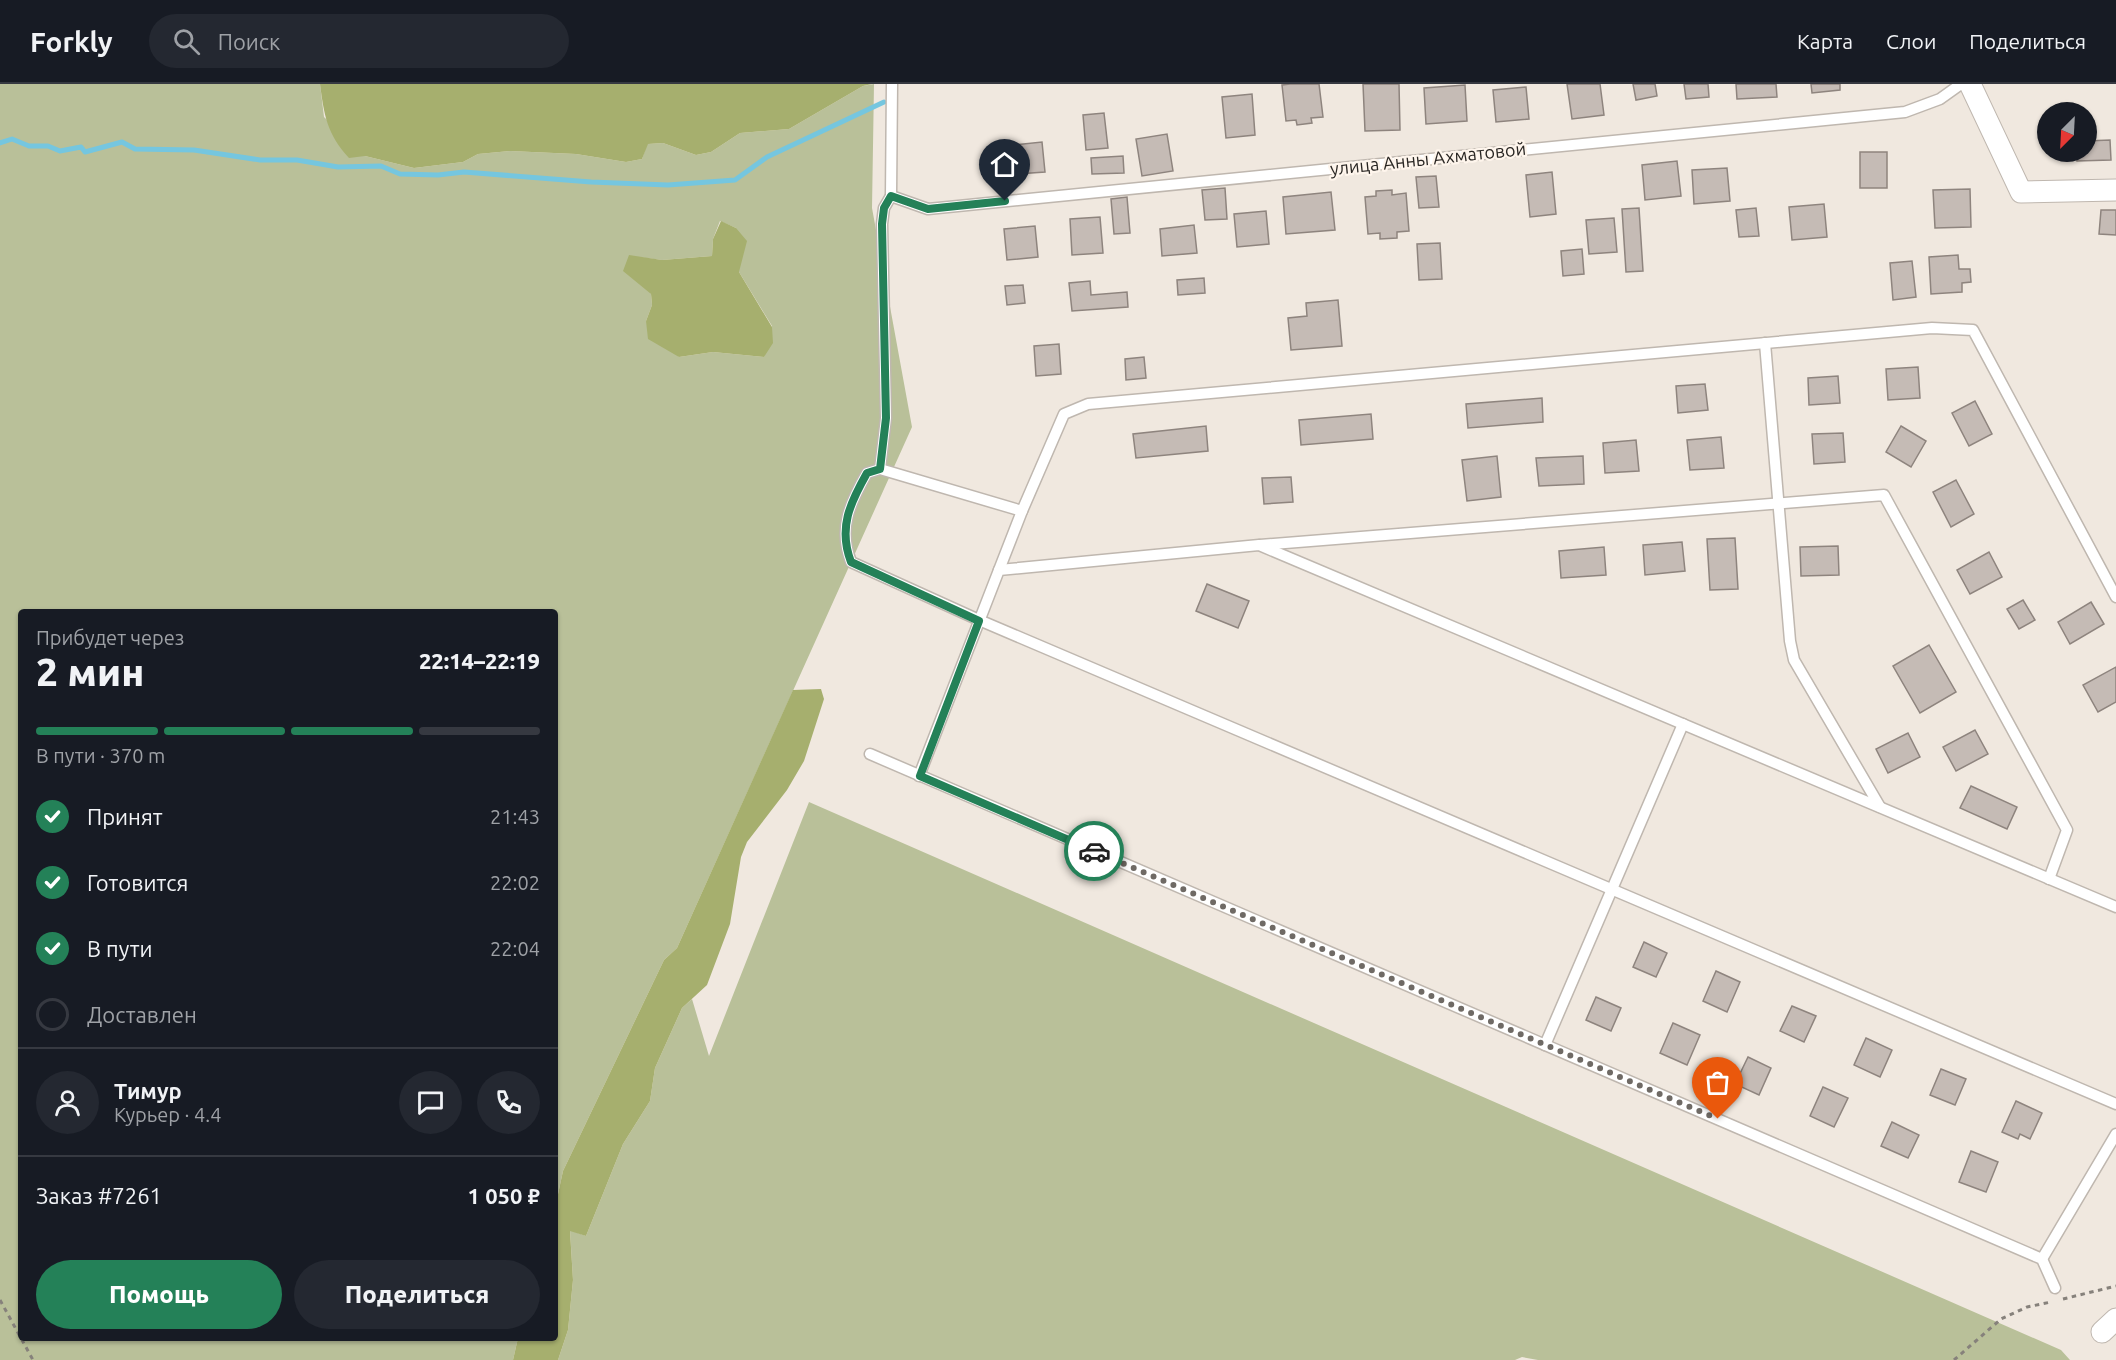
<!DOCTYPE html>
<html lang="ru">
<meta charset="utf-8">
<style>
:root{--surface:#171b24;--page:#242831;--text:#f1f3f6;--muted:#9ea1a6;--line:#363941;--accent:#248158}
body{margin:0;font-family:Ubuntu,sans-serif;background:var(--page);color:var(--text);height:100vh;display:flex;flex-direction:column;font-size:22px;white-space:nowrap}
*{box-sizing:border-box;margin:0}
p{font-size:20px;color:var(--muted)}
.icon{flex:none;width:33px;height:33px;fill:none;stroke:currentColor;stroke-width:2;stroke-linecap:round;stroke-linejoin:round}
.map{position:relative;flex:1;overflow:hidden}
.side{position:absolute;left:18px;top:525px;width:540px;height:732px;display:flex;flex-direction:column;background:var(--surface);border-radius:6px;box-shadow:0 2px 4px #0004}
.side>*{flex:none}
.needle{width:39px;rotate:204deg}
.buttons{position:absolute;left:2037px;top:18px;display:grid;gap:12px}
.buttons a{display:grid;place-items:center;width:60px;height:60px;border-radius:50%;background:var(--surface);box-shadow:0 2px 4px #0004;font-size:30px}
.pin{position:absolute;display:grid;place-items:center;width:51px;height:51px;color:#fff;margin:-62px -26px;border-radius:50% 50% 50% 0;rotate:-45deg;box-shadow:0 0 6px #0007}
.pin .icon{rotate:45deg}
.courier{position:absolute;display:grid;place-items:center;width:60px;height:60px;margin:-30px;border:4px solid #248158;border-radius:50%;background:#fff;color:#222;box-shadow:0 2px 8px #0007}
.summary em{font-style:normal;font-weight:800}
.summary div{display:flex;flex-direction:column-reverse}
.summary{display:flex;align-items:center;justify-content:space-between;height:102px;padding:0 18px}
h1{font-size:39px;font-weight:800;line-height:45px}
.bar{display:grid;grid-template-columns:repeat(4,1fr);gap:9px 6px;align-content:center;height:72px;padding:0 18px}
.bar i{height:8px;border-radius:4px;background:var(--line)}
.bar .active{background:var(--accent)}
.bar p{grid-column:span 4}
.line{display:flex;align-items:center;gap:15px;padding:0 18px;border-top:2px solid var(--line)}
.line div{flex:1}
.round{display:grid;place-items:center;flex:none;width:63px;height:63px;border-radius:32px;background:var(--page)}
ol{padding:0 18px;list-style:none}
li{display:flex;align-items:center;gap:18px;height:66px}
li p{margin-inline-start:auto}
li .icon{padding:6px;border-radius:50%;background:var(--accent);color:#fff;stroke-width:4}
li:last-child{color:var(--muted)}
li i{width:33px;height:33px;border:3px solid var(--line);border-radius:50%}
.primary-button{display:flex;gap:12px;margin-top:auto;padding:12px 18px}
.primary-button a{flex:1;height:69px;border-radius:36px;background:var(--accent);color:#fff;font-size:24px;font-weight:800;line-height:69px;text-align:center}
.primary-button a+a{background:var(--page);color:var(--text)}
header{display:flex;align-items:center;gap:36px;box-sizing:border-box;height:84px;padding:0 30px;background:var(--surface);border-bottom:2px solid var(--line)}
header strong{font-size:28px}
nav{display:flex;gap:33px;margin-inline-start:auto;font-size:21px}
.search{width:420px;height:54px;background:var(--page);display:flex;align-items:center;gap:15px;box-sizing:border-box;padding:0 21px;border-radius:33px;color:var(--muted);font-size:22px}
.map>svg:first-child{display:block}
.green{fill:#b9c099;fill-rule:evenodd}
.forest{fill:#a6af6e}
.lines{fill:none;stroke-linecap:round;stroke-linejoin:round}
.stream{stroke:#75c6df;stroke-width:5}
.building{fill:#c5bbb5;stroke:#8e847e;stroke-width:1.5}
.lane-casing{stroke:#bfb7af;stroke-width:13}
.street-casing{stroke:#bfb7af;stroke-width:23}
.path{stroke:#86817b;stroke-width:3;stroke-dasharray:4.5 4.5;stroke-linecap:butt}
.lane{stroke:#fff;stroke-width:10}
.street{stroke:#fff;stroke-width:21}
.done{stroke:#6f6a65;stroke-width:6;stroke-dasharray:0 10.8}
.route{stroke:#248158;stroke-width:8}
.labels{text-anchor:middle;stroke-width:4.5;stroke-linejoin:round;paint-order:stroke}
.street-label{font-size:18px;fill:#292623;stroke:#fef5ec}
</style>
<header>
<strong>Forkly</strong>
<div class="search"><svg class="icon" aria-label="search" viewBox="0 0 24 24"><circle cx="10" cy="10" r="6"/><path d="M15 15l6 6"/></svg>Поиск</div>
<nav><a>Карта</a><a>Слои</a><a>Поделиться</a></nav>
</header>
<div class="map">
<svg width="2116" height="1276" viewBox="0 0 2116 1276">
<rect width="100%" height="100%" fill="#f0e8df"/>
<!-- green -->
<g class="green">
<path d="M0,0H320L324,33L365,72L414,84L463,78L478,70L510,67L576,70L626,78L642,75L647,60L663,59L696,71L711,68L740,49L789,45L863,2L874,0L872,124L912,343L677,864L664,876L563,1087L555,1124V528H21V1254H518L513,1276H0ZM720,137L736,144L739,188L772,242L764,273L713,268L679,273L646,237L652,221L651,210L629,172L662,176L712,172L713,155Z"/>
<polygon points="809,718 2061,1266 2070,1276 1538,1276 1522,1273 1515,1276 558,1276 568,1246 573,1196 570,1146 586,1152 623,1060 650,1017 655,984 682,924 692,915 709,972"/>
</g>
<!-- forest -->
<g class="forest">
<path d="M311,0H872L863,2L789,45L740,49L711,68L696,71L663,59L648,60L642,75L626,78L576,70L510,67L478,70L463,78L414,84L365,72L349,74C327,50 324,31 320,0Z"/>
<polygon points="721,137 736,144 747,157 739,188 772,243 773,259 764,273 713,268 679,273 648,255 646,237 652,221 651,210 623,187 629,171 662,176 712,172 713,155"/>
<polygon points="821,605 824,615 804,677 787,706 747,758 741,773 730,840 707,901 682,924 655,984 650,1017 623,1060 586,1152 570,1147 573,1196 568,1246 558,1276 513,1276 518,1254 555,1254 555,1124 563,1087 664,876 677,864 793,606"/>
</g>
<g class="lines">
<!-- stream -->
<polyline class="stream" points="0,59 12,55 29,62 48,62 60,67 81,63 85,68 122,58 135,65 194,66 260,76 297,76 338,83 381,82 400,90 438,91 464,88 591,98 668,101 735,96 767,73 884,18"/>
</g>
<!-- building -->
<g class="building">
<polygon points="1290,0 1319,0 1323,33 1311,34 1312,39 1297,41 1296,36 1286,37 1282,1"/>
<polygon points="1363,0 1399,0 1400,46 1365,47"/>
<polygon points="1567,0 1600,0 1604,31 1572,35"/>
<polygon points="1633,0 1655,0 1657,12 1636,16"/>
<polygon points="1684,0 1708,0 1709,13 1686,15"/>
<polygon points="1736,0 1776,0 1777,13 1737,15"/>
<polygon points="1811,0 1840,0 1840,6 1812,9"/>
<polygon points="1465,1 1467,37 1426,40 1424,4"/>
<polygon points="1526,3 1529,35 1496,38 1493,6"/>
<polygon points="1252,10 1255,51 1226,54 1222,13"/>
<polygon points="1104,29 1108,64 1086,66 1083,31"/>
<polygon points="1167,50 1173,87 1142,92 1136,55"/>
<polygon points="2110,56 2111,76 2077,77 2077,68 2086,68 2086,57"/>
<polygon points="1042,58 1045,88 1017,90 1014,61"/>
<rect x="1860" y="68" width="27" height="36"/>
<polygon points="1123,72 1124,89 1092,90 1091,74"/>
<polygon points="1677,77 1681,112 1645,116 1642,81"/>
<polygon points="1727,84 1730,117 1694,120 1692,86"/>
<polygon points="1552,88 1556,130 1530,133 1526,91"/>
<polygon points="1436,92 1439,123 1419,124 1416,93"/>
<polygon points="1225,104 1227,135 1205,136 1202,106"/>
<polygon points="1970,105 1971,143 1935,144 1933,106"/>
<polygon points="1392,106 1392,111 1406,109 1409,147 1397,148 1397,154 1380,155 1380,149 1368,150 1365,113 1376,112 1376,107"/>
<polygon points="1331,108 1335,146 1286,150 1283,113"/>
<polygon points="1127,113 1130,149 1114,150 1111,115"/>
<polygon points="1824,120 1827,153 1792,156 1789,123"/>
<polygon points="1639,124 1643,187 1626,188 1622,125"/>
<polygon points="1756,124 1759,152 1739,153 1736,126"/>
<polygon points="2101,126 2116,126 2116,151 2099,150"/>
<polygon points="1266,127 1269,160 1237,163 1234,130"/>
<polygon points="1100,133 1103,169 1072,171 1070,135"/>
<polygon points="1614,134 1617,168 1589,170 1586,136"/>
<polygon points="1194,141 1197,169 1162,172 1160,145"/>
<polygon points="1035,142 1038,173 1007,176 1004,145"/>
<polygon points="1440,159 1442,195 1419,196 1417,160"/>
<polygon points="1582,165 1584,190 1563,192 1561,167"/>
<polygon points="1958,171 1959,185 1970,185 1971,198 1962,199 1962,208 1931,210 1929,173"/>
<polygon points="1912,177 1916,213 1893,216 1890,179"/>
<polygon points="1204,194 1205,209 1178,211 1177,196"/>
<polygon points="1090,197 1091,211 1127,208 1128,223 1072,227 1069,199"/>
<polygon points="1023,201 1025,219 1007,221 1005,202"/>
<polygon points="1338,216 1342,262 1291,266 1288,234 1307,232 1306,219"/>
<polygon points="1059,260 1061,290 1036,292 1034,262"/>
<polygon points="1144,273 1146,294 1126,296 1125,275"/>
<polygon points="1918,283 1920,314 1888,316 1886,285"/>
<polygon points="1838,292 1840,319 1809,321 1808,294"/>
<polygon points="1705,300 1708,326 1678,329 1676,302"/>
<polygon points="1542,314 1543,338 1468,344 1466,320"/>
<polygon points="1975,317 1992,350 1969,362 1952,329"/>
<polygon points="1371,330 1373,355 1301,361 1299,336"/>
<polygon points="1206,342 1208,367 1136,374 1133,350"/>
<polygon points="1901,342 1926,357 1911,383 1886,368"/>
<polygon points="1843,349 1845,378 1814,380 1812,350"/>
<polygon points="1721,353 1724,384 1690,386 1687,356"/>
<polygon points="1636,356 1639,387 1605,389 1603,359"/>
<polygon points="1497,372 1501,413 1467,417 1462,376"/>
<polygon points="1583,372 1584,400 1539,402 1536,374"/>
<polygon points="1291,393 1293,418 1264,420 1262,394"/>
<polygon points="1956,396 1974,430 1951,443 1933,408"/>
<polygon points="1735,454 1738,505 1710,506 1707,455"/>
<polygon points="1682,458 1685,487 1645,491 1643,461"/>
<polygon points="1838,462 1839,491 1801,492 1800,463"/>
<polygon points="1604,463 1606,491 1561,494 1559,467"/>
<polygon points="1989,468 2002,493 1970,510 1957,486"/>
<polygon points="1207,500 1249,517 1238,544 1196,527"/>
<polygon points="2023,516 2035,536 2019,545 2007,525"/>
<polygon points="2091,518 2104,540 2070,560 2058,538"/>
<polygon points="1929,561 1956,608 1920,629 1893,582"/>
<polygon points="2116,583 2116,618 2098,628 2083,601"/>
<polygon points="1975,646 1988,670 1956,687 1943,663"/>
<polygon points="1908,649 1920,673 1888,689 1876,665"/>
<polygon points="1971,702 2017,723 2007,745 1960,724"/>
<polygon points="1644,858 1667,869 1656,893 1633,883"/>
<polygon points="1716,887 1740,898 1727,928 1703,917"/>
<polygon points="1596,913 1621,924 1611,947 1586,936"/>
<polygon points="1792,922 1816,932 1804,958 1780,947"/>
<polygon points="1673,939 1700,951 1687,981 1660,969"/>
<polygon points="1866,954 1892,966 1880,993 1854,981"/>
<polygon points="1748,973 1771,984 1759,1011 1735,1000"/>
<polygon points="1941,985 1966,995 1955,1021 1930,1011"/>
<polygon points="1823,1003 1848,1014 1834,1043 1810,1032"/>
<polygon points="2016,1017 2042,1029 2030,1055 2020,1050 2018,1055 2002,1048"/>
<polygon points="1892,1038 1919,1051 1908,1074 1881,1062"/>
<polygon points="1971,1067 1998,1078 1986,1108 1959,1098"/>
</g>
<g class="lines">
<defs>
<g id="lane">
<polyline points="891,112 928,125 1905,28 1940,15 1961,0"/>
<polyline points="1765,259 1790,557 1794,576 1880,723"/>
<polyline points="880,385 886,334 882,140 884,124 891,112 892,0"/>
<polyline points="1022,427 1064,330 1088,320 1932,244 1973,246 2116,513"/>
<polyline points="1260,461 1884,411 2067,746 2049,795"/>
<path d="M999,486L1022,427L880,385L867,389C850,419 838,444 851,478L979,536L2116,1020"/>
<polyline points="870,670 2042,1175 2055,1204"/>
<polyline points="919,692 999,486 1259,461 2116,823"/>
<polyline points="1545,961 1683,640"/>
<polyline points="2042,1175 2116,1050"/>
</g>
<g id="street">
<polyline points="1970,0 2021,108 2116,106"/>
<polyline points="2102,1248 2116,1235"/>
</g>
</defs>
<!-- lane casing -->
<use href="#lane" class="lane-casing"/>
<!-- street casing -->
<use href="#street" class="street-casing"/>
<!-- path -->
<g class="path">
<polyline points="2063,1215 2116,1202"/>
<polyline points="0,1216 33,1276"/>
<polyline points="1954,1276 2001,1235 2027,1223 2051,1218"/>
</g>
<!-- lane -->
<use href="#lane" class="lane"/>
<!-- street -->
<use href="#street" class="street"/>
</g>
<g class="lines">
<!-- done -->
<polyline class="done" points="1094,767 1718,1035"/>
<!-- route -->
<path class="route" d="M1005,117L928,125L891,112L884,124L882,140L886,334L880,385L867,389C850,419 838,444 851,478L979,537L920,692L1094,767"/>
</g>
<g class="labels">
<!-- street labels -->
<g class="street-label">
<text transform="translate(1428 75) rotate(-6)" y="6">улица Анны Ахматовой</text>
</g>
</g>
</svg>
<div class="buttons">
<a><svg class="needle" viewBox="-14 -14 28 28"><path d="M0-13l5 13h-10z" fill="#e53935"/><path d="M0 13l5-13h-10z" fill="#9ea1a6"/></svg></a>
</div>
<div class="pin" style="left:1718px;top:1035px;background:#ea580c"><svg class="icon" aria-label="bag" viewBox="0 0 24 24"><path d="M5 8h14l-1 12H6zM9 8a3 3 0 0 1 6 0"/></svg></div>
<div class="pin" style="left:1005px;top:117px;background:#1f2937"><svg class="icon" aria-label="home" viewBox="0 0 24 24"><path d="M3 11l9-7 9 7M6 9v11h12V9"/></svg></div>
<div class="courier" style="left:1094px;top:767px"><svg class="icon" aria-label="car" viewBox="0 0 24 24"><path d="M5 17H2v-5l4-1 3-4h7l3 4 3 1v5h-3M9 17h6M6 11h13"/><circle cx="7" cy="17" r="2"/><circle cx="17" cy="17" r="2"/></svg></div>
<section class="side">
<div class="summary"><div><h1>2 мин</h1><p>Прибудет через</p></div><em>22:14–22:19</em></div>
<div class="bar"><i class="active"></i><i class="active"></i><i class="active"></i><i></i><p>В пути · 370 m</p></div>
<ol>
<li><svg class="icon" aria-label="check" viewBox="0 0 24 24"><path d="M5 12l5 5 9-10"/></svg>Принят<p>21:43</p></li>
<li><svg class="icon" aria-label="check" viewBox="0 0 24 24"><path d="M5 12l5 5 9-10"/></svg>Готовится<p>22:02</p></li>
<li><svg class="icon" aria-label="check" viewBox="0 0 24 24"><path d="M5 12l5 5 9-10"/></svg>В пути<p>22:04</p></li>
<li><i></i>Доставлен</li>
</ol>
<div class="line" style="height:108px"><a class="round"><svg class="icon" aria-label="person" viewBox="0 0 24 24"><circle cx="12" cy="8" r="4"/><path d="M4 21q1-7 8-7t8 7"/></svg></a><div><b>Тимур</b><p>Курьер · 4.4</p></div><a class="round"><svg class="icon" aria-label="chat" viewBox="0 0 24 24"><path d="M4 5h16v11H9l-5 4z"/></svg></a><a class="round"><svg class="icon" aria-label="phone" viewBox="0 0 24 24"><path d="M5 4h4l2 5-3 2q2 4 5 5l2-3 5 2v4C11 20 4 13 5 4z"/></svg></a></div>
<div class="line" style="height:78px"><div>Заказ #7261</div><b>1 050 ₽</b></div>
<div class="primary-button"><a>Помощь</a><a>Поделиться</a></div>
</section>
</div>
